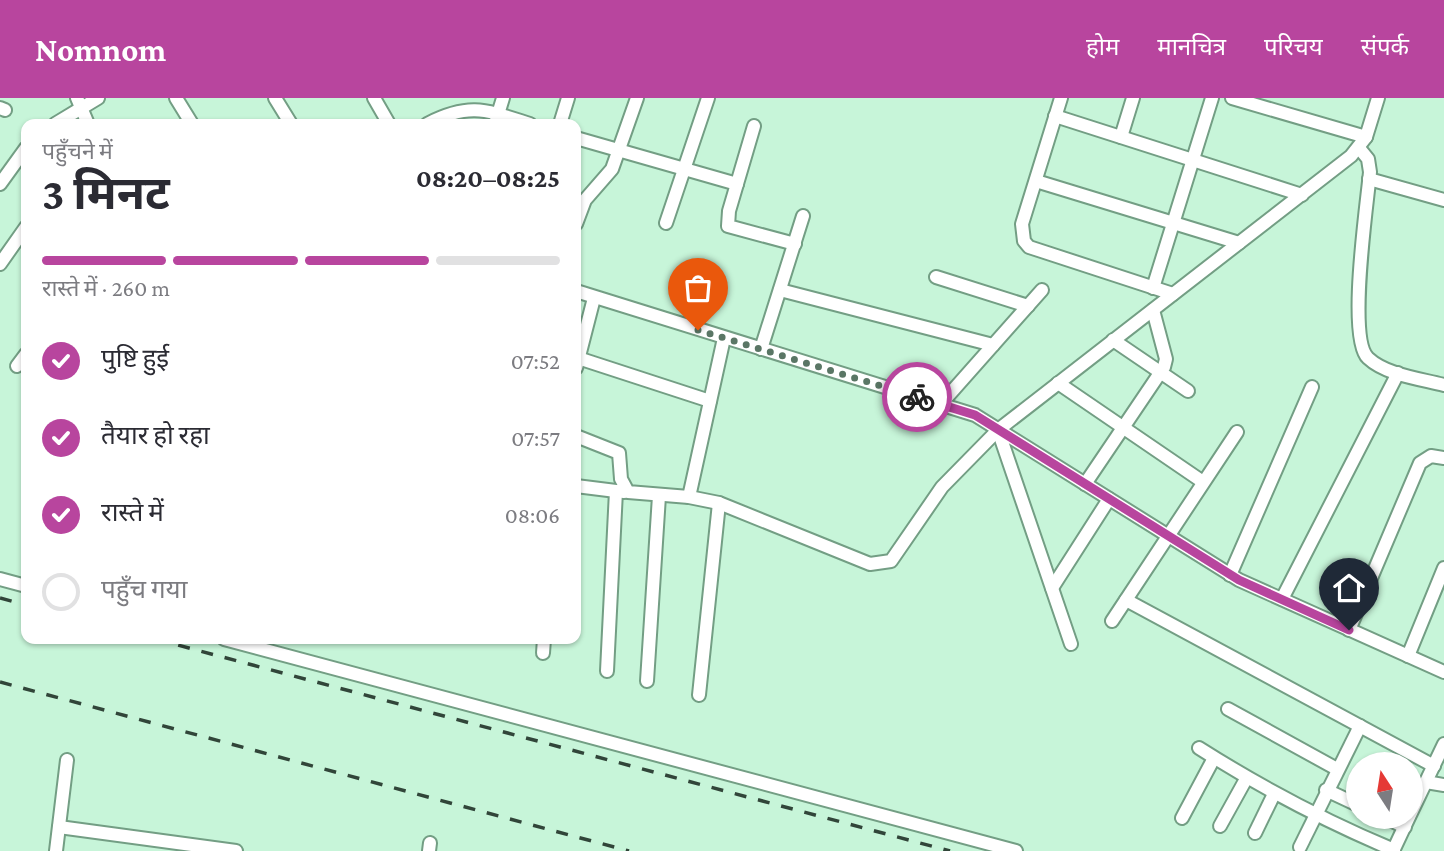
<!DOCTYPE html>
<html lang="hi">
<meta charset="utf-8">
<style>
:root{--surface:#fff;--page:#f7f7f7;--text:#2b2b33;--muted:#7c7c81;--line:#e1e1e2;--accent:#b8459e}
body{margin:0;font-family:"Crimson Pro","Noto Sans Devanagari",serif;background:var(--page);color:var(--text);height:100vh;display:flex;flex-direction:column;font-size:26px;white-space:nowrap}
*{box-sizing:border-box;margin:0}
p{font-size:23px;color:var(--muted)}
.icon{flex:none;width:38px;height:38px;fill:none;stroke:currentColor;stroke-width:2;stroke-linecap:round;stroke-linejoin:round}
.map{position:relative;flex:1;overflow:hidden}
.side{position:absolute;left:21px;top:21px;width:560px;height:525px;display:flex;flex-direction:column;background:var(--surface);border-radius:14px;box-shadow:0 2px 5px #0004}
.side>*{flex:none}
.needle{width:46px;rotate:348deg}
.controls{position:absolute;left:1346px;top:654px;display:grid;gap:14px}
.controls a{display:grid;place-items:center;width:77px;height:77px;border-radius:50%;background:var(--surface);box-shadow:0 2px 5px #0004;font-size:35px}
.pin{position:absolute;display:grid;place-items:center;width:60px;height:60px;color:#fff;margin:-72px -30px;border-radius:50% 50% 50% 0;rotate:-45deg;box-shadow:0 0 7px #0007}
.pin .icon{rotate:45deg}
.courier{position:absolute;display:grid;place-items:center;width:70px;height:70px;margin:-35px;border:5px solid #b8459e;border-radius:50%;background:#fff;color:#222;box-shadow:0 2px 9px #0007}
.overview em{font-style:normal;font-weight:700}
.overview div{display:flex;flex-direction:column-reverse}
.overview{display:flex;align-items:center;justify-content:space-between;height:119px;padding:0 21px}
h1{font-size:46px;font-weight:700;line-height:52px}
.bar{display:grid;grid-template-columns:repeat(4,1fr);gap:10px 7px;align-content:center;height:84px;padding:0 21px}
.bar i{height:9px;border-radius:5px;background:var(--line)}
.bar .selected{background:var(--accent)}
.bar p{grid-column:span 4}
ol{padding:0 21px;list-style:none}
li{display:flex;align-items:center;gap:21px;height:77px}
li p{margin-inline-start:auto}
li .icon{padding:7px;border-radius:50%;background:var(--accent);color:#fff;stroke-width:4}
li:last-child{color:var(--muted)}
li i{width:38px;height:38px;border:4px solid var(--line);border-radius:50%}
header{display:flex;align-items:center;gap:42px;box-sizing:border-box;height:98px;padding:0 35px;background:var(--accent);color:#fff}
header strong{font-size:33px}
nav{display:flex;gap:38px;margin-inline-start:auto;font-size:24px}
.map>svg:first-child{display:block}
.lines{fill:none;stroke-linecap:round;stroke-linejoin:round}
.minor-casing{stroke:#739e84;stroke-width:16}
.minor{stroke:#fff;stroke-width:12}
.rail{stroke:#314539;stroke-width:3.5;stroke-dasharray:12 12;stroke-linecap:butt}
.done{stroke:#5a7665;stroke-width:7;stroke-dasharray:0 12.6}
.route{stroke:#b8459e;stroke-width:9}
</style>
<header>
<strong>Nomnom</strong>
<nav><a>होम</a><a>मानचित्र</a><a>परिचय</a><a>संपर्क</a></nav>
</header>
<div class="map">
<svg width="1444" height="753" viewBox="0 0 1444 753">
<rect width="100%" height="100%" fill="#c7f5d9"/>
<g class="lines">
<defs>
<g id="minor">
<polyline points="77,0 88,26"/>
<polyline points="176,0 192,26"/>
<polyline points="275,0 291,26"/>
<polyline points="374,0 389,26"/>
<polyline points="1061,0 1022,126 1024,143 1029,149 1173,196"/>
<polyline points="1232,0 1366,39"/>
<polyline points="0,10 5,12"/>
<polyline points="1055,18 1302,97"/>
<polyline points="55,26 98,0"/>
<path d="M427,26C470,4 486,12 530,26"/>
<polyline points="495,26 503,0"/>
<polyline points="560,26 568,0"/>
<polyline points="754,28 729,113 728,128 795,146"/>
<polyline points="1121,39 1133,0"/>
<polyline points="576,40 737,86"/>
<path d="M1359,50L1368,61L1370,74C1367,107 1347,240 1368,260C1386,277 1421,281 1444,287"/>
<polyline points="1369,81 1444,102"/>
<polyline points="1036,83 1239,145"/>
<polyline points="0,86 26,50"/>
<polyline points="666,125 708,0"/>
<polyline points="576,126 585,102 612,71 637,0"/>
<polyline points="0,166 26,129"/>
<polyline points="936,179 1028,208"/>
<polyline points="1153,190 1212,0"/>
<polyline points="780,192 993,247"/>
<polyline points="576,193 975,317 1239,482 1444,574"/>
<polyline points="1113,242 1188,293"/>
<polyline points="761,251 803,118"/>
<polyline points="578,260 710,303"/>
<polyline points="17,268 26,256"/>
<polyline points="576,270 594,200"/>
<polyline points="1058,285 1203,384"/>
<polyline points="940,307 1042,192"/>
<polyline points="998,332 1071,546"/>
<polyline points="576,338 619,355 621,381 628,394 689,399 719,405 870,466 891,463 942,389 998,332 1351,58 1366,39 1378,0"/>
<polyline points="1085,386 1164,269 1166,261 1153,212"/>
<polyline points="576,388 624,394"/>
<polyline points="689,399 724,240"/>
<polyline points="1230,477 1312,289"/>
<polyline points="0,481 26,488"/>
<polyline points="1052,490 1109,401"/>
<polyline points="1282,501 1398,275"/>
<polyline points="1126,502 1434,668"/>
<polyline points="1112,523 1237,334"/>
<polyline points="1349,532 1420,365 1431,358 1444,360"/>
<polyline points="224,541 1016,753"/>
<polyline points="543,555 544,541"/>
<polyline points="1408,558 1444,470"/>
<polyline points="607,573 616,393"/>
<polyline points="647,583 659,398"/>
<polyline points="699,597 719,405"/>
<polyline points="1228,611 1337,671"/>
<path d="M1199,650C1262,690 1325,723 1394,752"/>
<polyline points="1426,684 1444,687"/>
<polyline points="1326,692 1358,707"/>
<polyline points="1410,717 1444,646"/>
<polyline points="1384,719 1405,729"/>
<polyline points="1182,720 1214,660"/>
<polyline points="1220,728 1246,681"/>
<polyline points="59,729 236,753"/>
<polyline points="1255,735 1274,696"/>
<polyline points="1300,749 1360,628"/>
<polyline points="56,753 67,662"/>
<polyline points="429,753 430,745"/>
<polyline points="1393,753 1409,719"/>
</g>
</defs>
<!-- minor casing -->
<use href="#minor" class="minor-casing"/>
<!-- minor -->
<use href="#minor" class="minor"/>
<!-- rail -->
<g class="rail">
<polyline points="0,500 26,507"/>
<polyline points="155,541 950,753"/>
<polyline points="0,584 629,753"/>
</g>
</g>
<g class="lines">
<!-- done -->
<polyline class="done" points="698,232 917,299"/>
<!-- route -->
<polyline class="route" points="917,299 975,317 1239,482 1349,532"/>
</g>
</svg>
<div class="controls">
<a><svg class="needle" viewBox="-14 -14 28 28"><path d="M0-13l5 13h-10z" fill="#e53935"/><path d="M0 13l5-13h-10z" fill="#7c7c81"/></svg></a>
</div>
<div class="pin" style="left:698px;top:232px;background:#ea580c"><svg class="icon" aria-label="bag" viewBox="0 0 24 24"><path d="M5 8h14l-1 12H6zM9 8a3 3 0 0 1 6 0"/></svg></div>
<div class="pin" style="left:1349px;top:532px;background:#1f2937"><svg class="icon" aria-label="home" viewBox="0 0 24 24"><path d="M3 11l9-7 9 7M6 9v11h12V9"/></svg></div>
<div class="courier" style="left:917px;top:299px"><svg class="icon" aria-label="bike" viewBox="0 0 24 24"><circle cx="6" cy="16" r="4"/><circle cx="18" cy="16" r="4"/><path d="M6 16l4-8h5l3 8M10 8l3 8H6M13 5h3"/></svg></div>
<section class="side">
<div class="overview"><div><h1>3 मिनट</h1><p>पहुँचने में</p></div><em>08:20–08:25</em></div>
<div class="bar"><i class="selected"></i><i class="selected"></i><i class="selected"></i><i></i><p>रास्ते में · 260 m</p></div>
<ol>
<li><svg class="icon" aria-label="check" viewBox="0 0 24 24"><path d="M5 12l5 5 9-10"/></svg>पुष्टि हुई<p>07:52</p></li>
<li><svg class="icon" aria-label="check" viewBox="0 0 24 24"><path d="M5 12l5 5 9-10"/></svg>तैयार हो रहा<p>07:57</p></li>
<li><svg class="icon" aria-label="check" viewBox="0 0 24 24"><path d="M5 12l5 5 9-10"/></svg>रास्ते में<p>08:06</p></li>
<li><i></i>पहुँच गया</li>
</ol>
</section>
</div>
